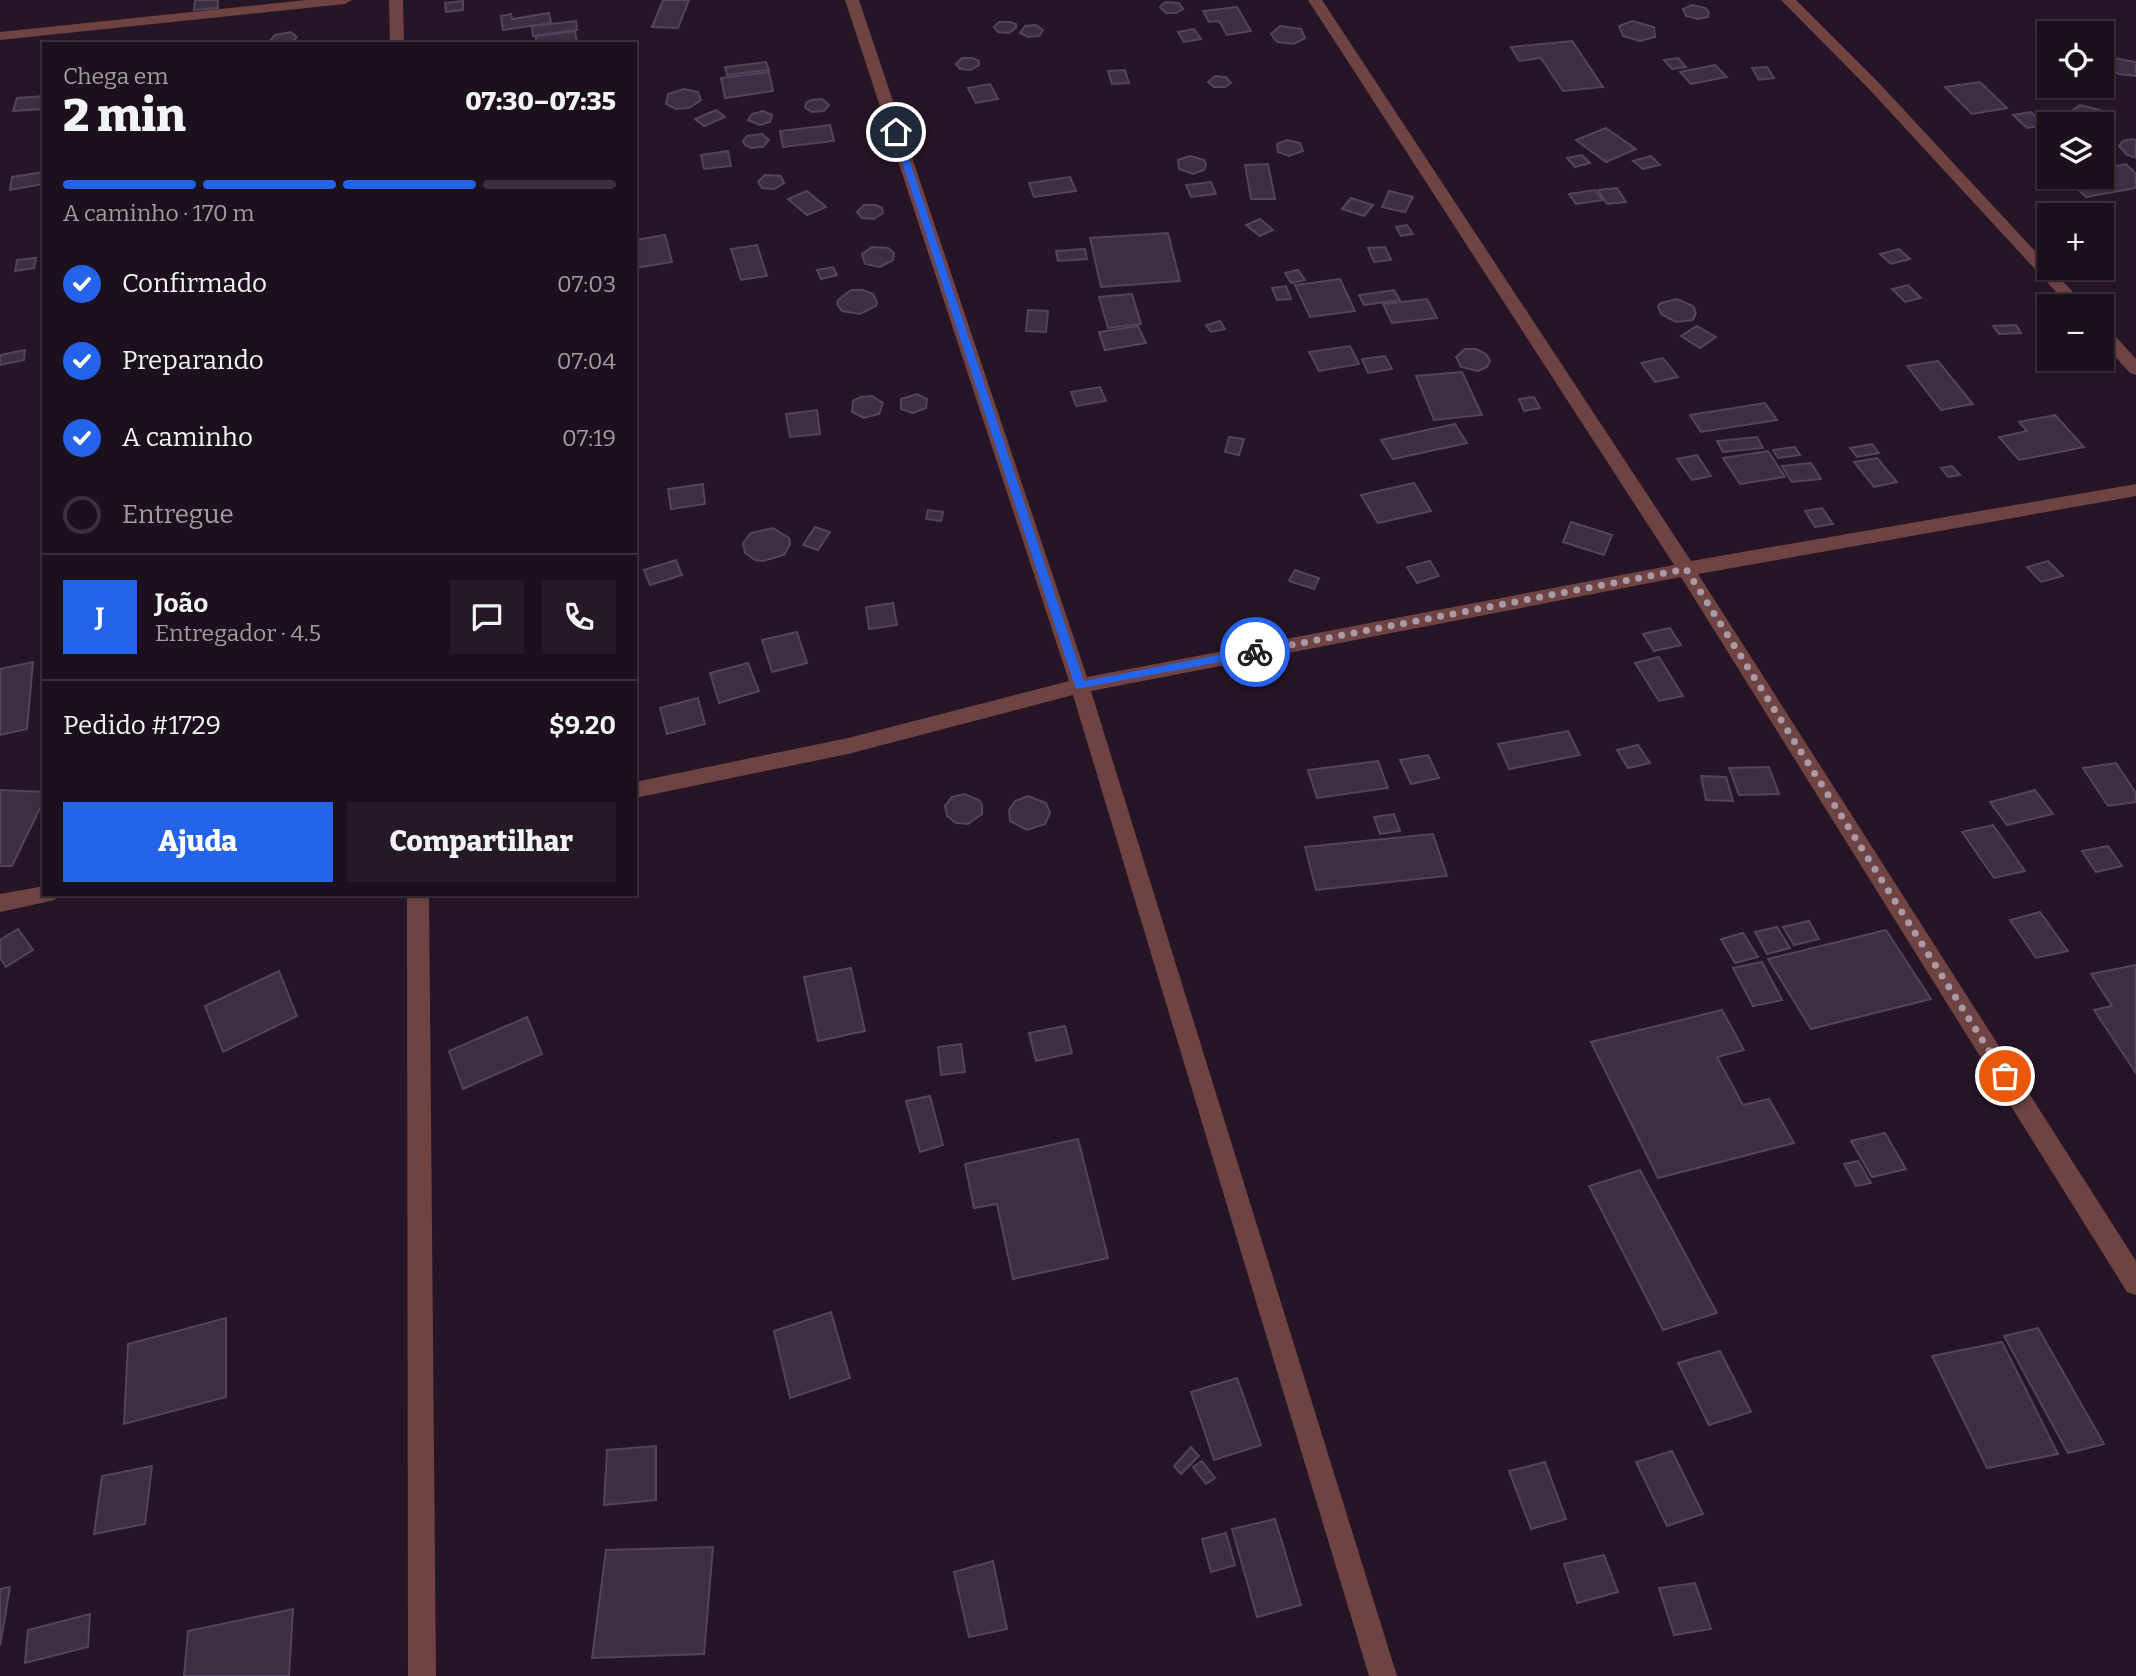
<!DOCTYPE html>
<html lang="pt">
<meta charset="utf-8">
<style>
:root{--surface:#1c101c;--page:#251925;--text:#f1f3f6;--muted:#a09da3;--line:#3a303b;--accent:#2563eb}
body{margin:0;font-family:Bitter,serif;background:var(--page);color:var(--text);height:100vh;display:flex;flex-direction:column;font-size:26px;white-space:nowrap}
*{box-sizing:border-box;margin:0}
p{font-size:23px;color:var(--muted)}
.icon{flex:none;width:38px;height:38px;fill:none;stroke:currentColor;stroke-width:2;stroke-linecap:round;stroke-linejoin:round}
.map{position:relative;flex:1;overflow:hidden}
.drawer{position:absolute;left:42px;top:42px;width:595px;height:854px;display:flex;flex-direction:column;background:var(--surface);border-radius:0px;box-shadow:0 2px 5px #0004,0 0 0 2px var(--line)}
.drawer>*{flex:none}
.controls{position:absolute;left:2037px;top:21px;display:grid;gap:14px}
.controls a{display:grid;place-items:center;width:77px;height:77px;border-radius:0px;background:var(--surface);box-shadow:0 2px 5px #0004,0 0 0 2px var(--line);font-size:35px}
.pin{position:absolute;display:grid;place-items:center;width:60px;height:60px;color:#fff;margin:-30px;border:4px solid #fff;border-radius:50%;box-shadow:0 2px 7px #0007}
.courier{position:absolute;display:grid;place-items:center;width:70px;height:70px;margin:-35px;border:5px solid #2563eb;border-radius:50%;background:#fff;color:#222;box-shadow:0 2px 9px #0007}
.overview em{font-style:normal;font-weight:800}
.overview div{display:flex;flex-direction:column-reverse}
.overview{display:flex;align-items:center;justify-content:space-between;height:119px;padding:0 21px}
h1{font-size:46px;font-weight:800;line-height:52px}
.bar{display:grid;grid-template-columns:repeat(4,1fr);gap:10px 7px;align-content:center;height:84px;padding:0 21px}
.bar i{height:9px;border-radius:5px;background:var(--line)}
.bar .active{background:var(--accent)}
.bar p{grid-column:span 4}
.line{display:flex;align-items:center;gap:18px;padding:0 21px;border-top:2px solid var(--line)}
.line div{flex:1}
.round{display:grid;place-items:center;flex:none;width:74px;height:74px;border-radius:0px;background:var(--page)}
ol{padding:0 21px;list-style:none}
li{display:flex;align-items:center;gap:21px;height:77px}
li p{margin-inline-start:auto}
li .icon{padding:7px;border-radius:50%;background:var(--accent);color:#fff;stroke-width:4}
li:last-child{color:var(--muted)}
li i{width:38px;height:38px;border:4px solid var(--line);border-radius:50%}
.cta{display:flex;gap:14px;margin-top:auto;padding:14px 21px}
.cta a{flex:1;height:80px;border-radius:0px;background:var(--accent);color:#fff;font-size:28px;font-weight:800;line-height:80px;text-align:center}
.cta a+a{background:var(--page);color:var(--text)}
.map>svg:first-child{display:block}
.building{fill:#3c2f44;stroke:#52445a;stroke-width:2}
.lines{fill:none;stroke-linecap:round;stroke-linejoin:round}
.street{fill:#6e4342;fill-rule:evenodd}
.route{fill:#2563eb}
.done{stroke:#a89aa7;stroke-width:7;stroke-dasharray:0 12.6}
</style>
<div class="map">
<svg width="2136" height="1676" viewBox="0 0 2136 1676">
<rect width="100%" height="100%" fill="#261526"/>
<!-- building -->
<g class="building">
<polygon points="195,0 218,0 218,8 194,10"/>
<polygon points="663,0 689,0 678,28 652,27"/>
<polygon points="463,1 463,10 446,12 445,3"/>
<polygon points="1165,2 1179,3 1183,9 1176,13 1166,13 1160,7"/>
<polygon points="1692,5 1705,8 1709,12 1708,17 1698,19 1686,16 1683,9"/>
<polygon points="1237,7 1251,31 1227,35 1219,21 1209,22 1203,11"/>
<polygon points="549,13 551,23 503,30 501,16 511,14 512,19"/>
<polygon points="576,21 577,30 533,36 532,26"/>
<polygon points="1632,21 1654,27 1655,37 1640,41 1623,36 1619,26"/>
<polygon points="999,22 1010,22 1016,24 1016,28 1009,33 998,32 994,27"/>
<polygon points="1036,25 1043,30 1039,36 1028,37 1020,33 1025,26"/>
<polygon points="1280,26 1301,29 1305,38 1294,44 1277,42 1271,34"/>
<polygon points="1194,29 1201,39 1184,42 1178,32"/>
<polygon points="575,31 577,43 536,44 536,36"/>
<polygon points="291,32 297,37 291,43 270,41 275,35"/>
<polygon points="1572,41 1603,87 1563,91 1541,58 1519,61 1511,47"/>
<polygon points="962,58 973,58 979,61 979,65 971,70 960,69 956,64"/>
<polygon points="1678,58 1686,67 1672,69 1664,60"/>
<polygon points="2113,58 2136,62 2136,76 2119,74 2110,68 2107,62"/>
<polygon points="766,62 769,70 727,75 725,67"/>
<polygon points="1715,65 1727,77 1691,84 1680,72"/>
<polygon points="1767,67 1774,78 1759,80 1752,68"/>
<polygon points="1125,70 1129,83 1112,84 1108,71"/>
<polygon points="769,72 773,91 725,98 721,78"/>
<polygon points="1215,76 1226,77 1231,83 1225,87 1214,87 1208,82"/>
<polygon points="1980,82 2007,108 1972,114 1945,87"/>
<polygon points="990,84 998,99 976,103 968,88"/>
<polygon points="684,89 698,92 701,100 689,108 676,109 666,104 668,94"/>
<polygon points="44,96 44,109 13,111 17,98"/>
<polygon points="822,99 829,105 824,111 812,112 805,108 806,103 811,100"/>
<polygon points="2080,105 2104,111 2109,122 2102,126 2078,122 2070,112"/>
<polygon points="716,110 725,117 704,126 695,119"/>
<polygon points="763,111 772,115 770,122 760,125 748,120 752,114"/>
<polygon points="2031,112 2044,125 2027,128 2013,115"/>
<polygon points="830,125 834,141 783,147 780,131"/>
<polygon points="1606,128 1636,149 1606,162 1576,140"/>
<polygon points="762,134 769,140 763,147 751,148 745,145 743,141 747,136"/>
<polygon points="2132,139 2136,140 2136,158 2127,155 2119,146 2123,141"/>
<polygon points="1287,140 1300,143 1303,151 1289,156 1278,152 1277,144"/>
<polygon points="728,151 731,166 704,169 701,155"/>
<polygon points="1582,155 1590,163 1575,167 1567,158"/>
<polygon points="1190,156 1204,160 1206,165 1204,170 1193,174 1179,169 1178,160"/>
<polygon points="1651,156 1660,165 1643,169 1633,161"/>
<polygon points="1268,164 1275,199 1251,199 1245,165"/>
<polygon points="2126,164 2136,174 2136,188 2086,197 2065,177 2102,177 2102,169"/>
<polygon points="44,172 43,184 10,190 12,177"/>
<polygon points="765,175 781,176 784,183 774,189 762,188 758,182"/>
<polygon points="1070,177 1076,191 1034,197 1029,183"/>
<polygon points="1211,182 1216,194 1191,197 1186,185"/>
<polygon points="1617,188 1626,202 1607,204 1598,190"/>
<polygon points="1595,190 1603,200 1576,204 1569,194"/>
<polygon points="807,191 826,207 807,215 788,199"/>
<polygon points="1389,191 1413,197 1405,212 1382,207"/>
<polygon points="1351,198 1373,205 1364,216 1342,209"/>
<polygon points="864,205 876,205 882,208 883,213 874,219 862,218 857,212"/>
<polygon points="1260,219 1273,230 1260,236 1246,225"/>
<polygon points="1407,225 1413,234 1401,236 1396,227"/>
<polygon points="1168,233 1180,281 1101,287 1090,238"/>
<polygon points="665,235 672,262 635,268 635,240"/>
<polygon points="757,245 767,276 741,280 731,249"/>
<polygon points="872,247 888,248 894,253 893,260 880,267 865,264 862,254"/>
<polygon points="1385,247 1391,260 1374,262 1368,248"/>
<polygon points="1085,249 1087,259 1058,261 1056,251"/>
<polygon points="1899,249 1910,259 1891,264 1880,254"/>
<polygon points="36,258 34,268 15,271 17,260"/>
<polygon points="833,267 837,275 821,279 817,270"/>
<polygon points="1298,270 1305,280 1291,283 1285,273"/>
<polygon points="1340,279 1355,311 1310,317 1295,285"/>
<polygon points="1908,285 1921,298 1905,302 1892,289"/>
<polygon points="1286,286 1291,299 1277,300 1272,288"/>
<polygon points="851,290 863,290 873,294 877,302 876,306 860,314 842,311 837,304 838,300"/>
<polygon points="1394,290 1400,300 1364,305 1359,295"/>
<polygon points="1132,294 1141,324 1108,328 1099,297"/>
<polygon points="1427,299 1437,318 1392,323 1383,304"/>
<polygon points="1677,299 1693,306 1696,313 1693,320 1676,322 1661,314 1658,306 1661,303"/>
<polygon points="1028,310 1048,311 1046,332 1026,331"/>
<polygon points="1220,321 1225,329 1211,332 1206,325"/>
<polygon points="2016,325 2021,333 1999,334 1993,326"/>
<polygon points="1138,326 1146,343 1105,350 1099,332"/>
<polygon points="1697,326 1716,337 1700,348 1681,336"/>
<polygon points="1350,346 1359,364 1319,371 1309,352"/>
<polygon points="1465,349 1476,349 1486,354 1490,361 1487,367 1478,371 1461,367 1456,357"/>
<polygon points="25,350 24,360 0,365 0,355"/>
<polygon points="1385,356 1392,369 1368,373 1362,359"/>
<polygon points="1663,358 1678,377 1655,382 1641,363"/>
<polygon points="1938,361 1973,404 1941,410 1907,366"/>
<polygon points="1462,372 1482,415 1434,420 1416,376"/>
<polygon points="1100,387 1106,401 1076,406 1071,392"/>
<polygon points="917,394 927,399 926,408 913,413 901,409 901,399"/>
<polygon points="872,396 883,403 879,414 864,418 852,412 853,401 861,397"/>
<polygon points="1534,397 1540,408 1524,411 1519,399"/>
<polygon points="1765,403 1777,420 1701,432 1690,415"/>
<polygon points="817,410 820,434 790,437 786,414"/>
<polygon points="2055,415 2084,447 2019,460 1999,437 2027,431 2019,422"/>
<polygon points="1455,424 1467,443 1393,459 1381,440"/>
<polygon points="1229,437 1244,439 1239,455 1225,452"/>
<polygon points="1757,437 1763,448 1723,452 1717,441"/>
<polygon points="1872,444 1879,453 1857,457 1850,448"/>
<polygon points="1795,447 1800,455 1778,458 1773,450"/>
<polygon points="1768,451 1785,477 1740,484 1723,458"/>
<polygon points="1697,455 1711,476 1692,480 1677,459"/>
<polygon points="1877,458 1897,482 1874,487 1854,462"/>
<polygon points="1811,463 1821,479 1792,482 1782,466"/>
<polygon points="1952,466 1960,475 1948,477 1941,468"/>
<polygon points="1414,483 1431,511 1378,523 1361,495"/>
<polygon points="703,484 705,504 671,509 668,489"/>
<polygon points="1822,508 1833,524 1815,527 1805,511"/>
<polygon points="928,510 943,512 941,521 926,519"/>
<polygon points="1571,522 1612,535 1604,555 1563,542"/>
<polygon points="815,527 830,532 818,550 803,545"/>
<polygon points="773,528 789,538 790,544 784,555 763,561 755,560 745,553 743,543 751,533"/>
<polygon points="676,560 682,575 650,585 644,570"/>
<polygon points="1430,561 1439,576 1417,583 1407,567"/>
<polygon points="2048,561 2063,576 2041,582 2027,567"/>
<polygon points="1295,570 1319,578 1314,589 1289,581"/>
<polygon points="893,603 897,625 869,629 866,607"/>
<polygon points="1670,628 1681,645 1654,651 1643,634"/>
<polygon points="797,632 807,663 772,672 762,640"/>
<polygon points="1659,657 1683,696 1659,701 1635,663"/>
<polygon points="33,662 27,729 0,735 0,669"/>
<polygon points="748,663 759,691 719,703 710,673"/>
<polygon points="698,698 705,724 667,734 660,708"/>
<polygon points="1568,731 1580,755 1509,769 1498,744"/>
<polygon points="1638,745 1650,763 1628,768 1617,750"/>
<polygon points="1428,755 1439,778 1411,784 1400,760"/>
<polygon points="1378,761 1388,788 1317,798 1308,770"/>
<polygon points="2116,763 2136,793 2136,802 2108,806 2083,768"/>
<polygon points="1769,767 1779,794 1739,795 1729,768"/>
<polygon points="1701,776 1726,777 1733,801 1706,800"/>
<polygon points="0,790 44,792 44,800 12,866 0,866"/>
<polygon points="2035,790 2053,814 2007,825 1990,802"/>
<polygon points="964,794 979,800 982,804 982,814 968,824 956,823 947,816 945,806 952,797"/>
<polygon points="1028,796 1046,803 1050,813 1045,824 1027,830 1010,821 1009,810 1015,801"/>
<polygon points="1394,814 1400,831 1380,834 1374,817"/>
<polygon points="1993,825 2025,871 1994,878 1962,832"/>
<polygon points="1433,834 1447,876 1316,890 1305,847"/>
<polygon points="2108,846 2122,866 2096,872 2082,851"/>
<polygon points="2040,912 2068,951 2036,958 2010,920"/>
<polygon points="1809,921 1819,939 1794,945 1783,927"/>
<polygon points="1777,927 1790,948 1767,954 1755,932"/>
<polygon points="18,929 33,950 6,967 0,958 0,940"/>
<polygon points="1886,930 1931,999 1811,1029 1768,959"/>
<polygon points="1743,933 1758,957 1735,963 1721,939"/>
<polygon points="1762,962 1782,1000 1753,1006 1733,968"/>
<polygon points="2136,965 2136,1073 2094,1010 2112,1006 2091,974"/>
<polygon points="851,968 865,1031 818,1041 804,977"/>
<polygon points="279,971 297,1016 223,1052 205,1006"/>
<polygon points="1722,1010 1744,1050 1717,1057 1743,1105 1769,1099 1794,1143 1658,1178 1591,1042"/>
<polygon points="527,1017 542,1054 463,1089 449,1051"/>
<polygon points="1065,1026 1072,1053 1036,1061 1029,1033"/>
<polygon points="961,1044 965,1072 941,1075 938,1047"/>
<polygon points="930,1096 943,1145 920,1152 906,1101"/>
<polygon points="1885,1133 1906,1169 1872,1177 1851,1141"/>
<polygon points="1078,1139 1108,1258 1013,1279 997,1204 974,1208 965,1164"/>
<polygon points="1858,1161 1871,1183 1856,1186 1844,1164"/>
<polygon points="1640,1170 1717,1313 1663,1330 1589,1186"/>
<polygon points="831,1312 850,1378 790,1398 774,1331"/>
<polygon points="226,1318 226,1397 124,1424 128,1344"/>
<polygon points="2038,1328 2104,1444 2068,1453 2004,1336"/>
<polygon points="2002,1342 2058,1454 1987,1468 1932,1356"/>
<polygon points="1720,1351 1751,1412 1709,1425 1678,1363"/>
<polygon points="1237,1378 1261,1445 1214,1460 1191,1392"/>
<polygon points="656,1446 656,1500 604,1505 607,1450"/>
<polygon points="1191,1447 1199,1456 1181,1474 1174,1466"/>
<polygon points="1672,1451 1703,1514 1667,1526 1636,1462"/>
<polygon points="1202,1461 1215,1478 1206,1484 1193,1467"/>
<polygon points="1545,1462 1566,1519 1531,1529 1509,1471"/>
<polygon points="152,1466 145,1524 94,1534 102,1476"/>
<polygon points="1275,1519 1301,1605 1257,1617 1232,1529"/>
<polygon points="1226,1533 1235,1565 1211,1572 1202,1539"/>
<polygon points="713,1547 704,1654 592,1658 606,1550"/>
<polygon points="1604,1555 1618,1592 1577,1603 1564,1564"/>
<polygon points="993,1561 1007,1629 969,1637 954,1572"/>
<polygon points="1695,1583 1711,1629 1674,1635 1659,1588"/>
<polygon points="10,1587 0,1646 0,1589"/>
<polygon points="293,1609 289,1676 184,1676 188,1631"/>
<polygon points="90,1614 88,1647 25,1663 28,1630"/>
</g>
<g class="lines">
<!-- street -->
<g class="street">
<polygon points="306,0 352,0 345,4 0,40 0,32"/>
<polygon points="389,0 403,0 404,44 390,44"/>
<polygon points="845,0 859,0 1087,677 1674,565 1308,0 1322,0 1691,561 2136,484 2136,496 1698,574 2136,1261 2136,1295 2127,1292 1681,577 1091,691 1397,1676 1369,1676 1073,695 848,754 635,798 635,782 848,738 1069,681"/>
<polygon points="1781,0 1796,0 1879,83 2086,306 2069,306 1869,89"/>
<polygon points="2102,327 2108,328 2136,359 2136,375 2130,373 2102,342"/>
<polygon points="44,886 44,894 58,894 55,900 0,912 0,894"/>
<polygon points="407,894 429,894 436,1676 408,1676"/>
</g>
</g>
<!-- route -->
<polygon class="route" points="896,129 900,132 1084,681 1255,648 1260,652 1258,655 1076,689 892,132"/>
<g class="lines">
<!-- done -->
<polyline class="done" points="1255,652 1686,569 2005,1076"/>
</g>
</svg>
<div class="controls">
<a><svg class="icon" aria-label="locate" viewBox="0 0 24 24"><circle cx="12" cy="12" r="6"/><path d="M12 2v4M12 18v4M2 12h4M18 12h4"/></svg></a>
<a><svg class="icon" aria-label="layers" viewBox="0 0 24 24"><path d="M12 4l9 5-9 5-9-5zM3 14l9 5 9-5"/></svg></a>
<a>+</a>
<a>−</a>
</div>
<div class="pin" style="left:2005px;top:1076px;background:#ea580c"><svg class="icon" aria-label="bag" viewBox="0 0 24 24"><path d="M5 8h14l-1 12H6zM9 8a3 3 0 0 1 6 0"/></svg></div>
<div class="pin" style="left:896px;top:132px;background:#1f2937"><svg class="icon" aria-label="home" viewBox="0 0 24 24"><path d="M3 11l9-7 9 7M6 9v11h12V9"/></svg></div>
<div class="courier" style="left:1255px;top:652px"><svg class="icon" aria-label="bike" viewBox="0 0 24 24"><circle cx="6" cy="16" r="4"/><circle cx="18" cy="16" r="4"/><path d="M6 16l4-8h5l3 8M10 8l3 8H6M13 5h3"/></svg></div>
<section class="drawer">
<div class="overview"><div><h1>2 min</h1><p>Chega em</p></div><em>07:30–07:35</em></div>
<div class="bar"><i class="active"></i><i class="active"></i><i class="active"></i><i></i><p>A caminho · 170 m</p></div>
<ol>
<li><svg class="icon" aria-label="check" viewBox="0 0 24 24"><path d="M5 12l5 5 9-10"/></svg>Confirmado<p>07:03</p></li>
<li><svg class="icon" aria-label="check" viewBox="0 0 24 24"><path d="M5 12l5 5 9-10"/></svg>Preparando<p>07:04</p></li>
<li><svg class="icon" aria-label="check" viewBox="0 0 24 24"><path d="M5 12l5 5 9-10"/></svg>A caminho<p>07:19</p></li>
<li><i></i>Entregue</li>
</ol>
<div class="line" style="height:126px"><b class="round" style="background:var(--accent);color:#fff">J</b><div><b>João</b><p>Entregador · 4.5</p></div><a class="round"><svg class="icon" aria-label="chat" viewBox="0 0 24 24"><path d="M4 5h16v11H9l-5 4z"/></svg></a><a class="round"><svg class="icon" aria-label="phone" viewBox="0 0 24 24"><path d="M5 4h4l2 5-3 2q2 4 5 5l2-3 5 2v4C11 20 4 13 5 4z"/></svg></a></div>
<div class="line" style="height:91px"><div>Pedido #1729</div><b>$9.20</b></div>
<div class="cta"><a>Ajuda</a><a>Compartilhar</a></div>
</section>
</div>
